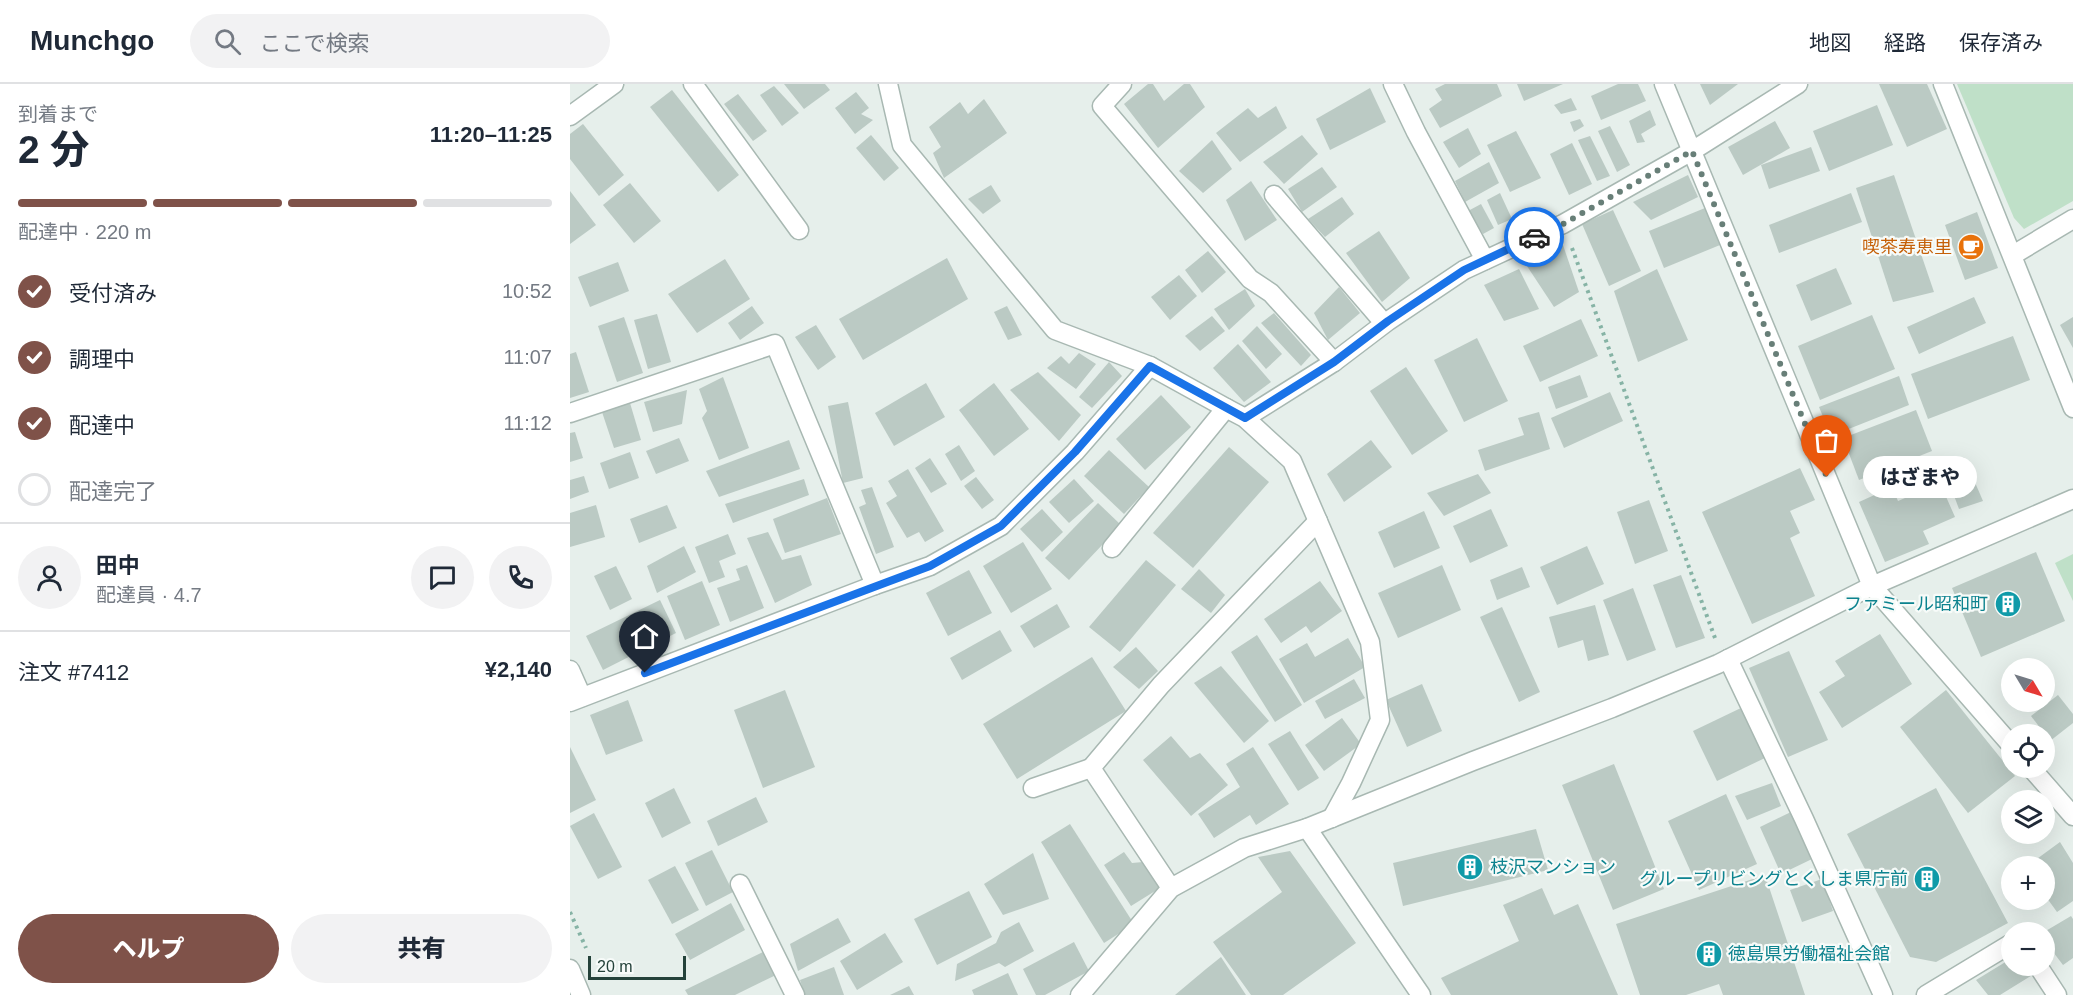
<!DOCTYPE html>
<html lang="ja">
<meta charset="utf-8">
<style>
:root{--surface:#fff;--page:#f2f2f3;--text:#1f2937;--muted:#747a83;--line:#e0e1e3;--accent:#7f5249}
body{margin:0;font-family:Helvetica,"Noto Sans JP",sans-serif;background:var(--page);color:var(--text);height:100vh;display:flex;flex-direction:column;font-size:22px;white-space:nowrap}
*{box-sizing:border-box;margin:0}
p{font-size:20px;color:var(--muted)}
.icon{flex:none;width:33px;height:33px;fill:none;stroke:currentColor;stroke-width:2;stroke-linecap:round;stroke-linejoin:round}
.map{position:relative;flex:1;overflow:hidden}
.details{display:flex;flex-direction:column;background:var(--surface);width:570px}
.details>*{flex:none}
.needle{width:39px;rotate:128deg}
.buttons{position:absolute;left:1431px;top:574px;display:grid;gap:12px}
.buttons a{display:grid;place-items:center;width:54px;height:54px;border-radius:50%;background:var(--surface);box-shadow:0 6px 24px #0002;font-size:30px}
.scale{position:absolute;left:18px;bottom:15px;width:98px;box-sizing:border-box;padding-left:6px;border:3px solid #24423a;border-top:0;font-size:16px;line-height:21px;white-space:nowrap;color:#24423a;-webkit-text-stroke:4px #f7fbf9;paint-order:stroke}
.pin{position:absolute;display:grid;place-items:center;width:51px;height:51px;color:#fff;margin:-62px -26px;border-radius:50% 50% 50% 0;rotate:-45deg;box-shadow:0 0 6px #0007}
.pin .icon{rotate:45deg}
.courier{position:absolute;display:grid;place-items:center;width:60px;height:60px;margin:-30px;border:4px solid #1a73e8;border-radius:50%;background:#fff;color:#222;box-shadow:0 2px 8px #0007}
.bubble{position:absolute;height:42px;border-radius:21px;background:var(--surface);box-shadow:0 6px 24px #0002;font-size:20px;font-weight:800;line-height:42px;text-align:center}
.head em{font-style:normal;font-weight:800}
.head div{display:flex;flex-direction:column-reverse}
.head{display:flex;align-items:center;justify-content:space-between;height:102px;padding:0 18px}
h1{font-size:39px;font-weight:800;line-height:45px}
.bar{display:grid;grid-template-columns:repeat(4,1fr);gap:9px 6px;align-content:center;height:72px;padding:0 18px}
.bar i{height:8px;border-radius:4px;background:var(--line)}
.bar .active{background:var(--accent)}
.bar p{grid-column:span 4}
.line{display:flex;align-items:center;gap:15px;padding:0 18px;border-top:2px solid var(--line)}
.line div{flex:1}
.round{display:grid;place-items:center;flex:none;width:63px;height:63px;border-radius:32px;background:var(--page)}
ol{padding:0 18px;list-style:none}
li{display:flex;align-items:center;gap:18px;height:66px}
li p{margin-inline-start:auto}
li .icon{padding:6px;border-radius:50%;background:var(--accent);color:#fff;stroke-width:4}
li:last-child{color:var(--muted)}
li i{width:33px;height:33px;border:3px solid var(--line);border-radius:50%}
.primary-button{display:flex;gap:12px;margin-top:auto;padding:12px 18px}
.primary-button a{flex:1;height:69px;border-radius:36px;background:var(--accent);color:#fff;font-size:24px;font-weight:800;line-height:69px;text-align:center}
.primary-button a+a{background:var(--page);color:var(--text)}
header{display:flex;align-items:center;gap:36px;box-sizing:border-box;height:84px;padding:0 30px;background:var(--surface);border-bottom:2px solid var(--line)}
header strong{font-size:28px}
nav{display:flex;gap:33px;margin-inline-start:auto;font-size:21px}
.search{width:420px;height:54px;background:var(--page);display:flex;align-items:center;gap:15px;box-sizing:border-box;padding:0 21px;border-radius:33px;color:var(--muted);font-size:22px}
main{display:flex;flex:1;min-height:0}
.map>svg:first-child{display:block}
.green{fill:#bfe0c8}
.building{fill:#bbcac4}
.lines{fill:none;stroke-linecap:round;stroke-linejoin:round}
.service-casing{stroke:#a8b8b2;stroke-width:21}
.minor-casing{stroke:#a8b8b2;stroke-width:21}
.tertiary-casing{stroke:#a8b8b2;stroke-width:21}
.path{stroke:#86b3a5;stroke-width:4;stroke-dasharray:3 4.5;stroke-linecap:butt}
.service{stroke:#fff;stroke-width:18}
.minor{stroke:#fff;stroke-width:18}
.tertiary{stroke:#fff;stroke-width:18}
.done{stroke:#687f78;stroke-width:6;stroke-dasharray:0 10.8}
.route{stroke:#1a73e8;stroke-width:8}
.labels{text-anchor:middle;stroke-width:4.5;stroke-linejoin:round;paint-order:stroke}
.food-label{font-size:18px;fill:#c56008;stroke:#f7fbf9;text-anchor:end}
.culture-label{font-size:18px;fill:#0d838f;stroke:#f7fbf9;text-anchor:end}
</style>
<header>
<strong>Munchgo</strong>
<div class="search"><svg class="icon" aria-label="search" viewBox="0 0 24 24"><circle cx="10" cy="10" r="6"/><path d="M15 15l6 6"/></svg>ここで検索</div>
<nav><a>地図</a><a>経路</a><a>保存済み</a></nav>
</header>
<main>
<section class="details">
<div class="head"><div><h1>2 分</h1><p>到着まで</p></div><em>11:20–11:25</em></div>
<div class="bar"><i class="active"></i><i class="active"></i><i class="active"></i><i></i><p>配達中 · 220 m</p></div>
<ol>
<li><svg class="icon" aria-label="check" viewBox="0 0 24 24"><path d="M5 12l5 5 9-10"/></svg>受付済み<p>10:52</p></li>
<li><svg class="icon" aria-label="check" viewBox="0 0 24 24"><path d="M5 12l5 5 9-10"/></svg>調理中<p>11:07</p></li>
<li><svg class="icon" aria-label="check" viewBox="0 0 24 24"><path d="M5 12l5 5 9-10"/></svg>配達中<p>11:12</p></li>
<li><i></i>配達完了</li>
</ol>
<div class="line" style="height:108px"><a class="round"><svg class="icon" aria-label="person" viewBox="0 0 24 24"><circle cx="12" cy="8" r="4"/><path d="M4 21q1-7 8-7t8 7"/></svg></a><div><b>田中</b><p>配達員 · 4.7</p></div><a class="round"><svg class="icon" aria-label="chat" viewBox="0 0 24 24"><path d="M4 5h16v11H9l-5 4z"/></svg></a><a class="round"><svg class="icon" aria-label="phone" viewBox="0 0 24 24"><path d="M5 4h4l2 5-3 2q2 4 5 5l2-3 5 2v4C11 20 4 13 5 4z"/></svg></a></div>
<div class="line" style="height:78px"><div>注文 #7412</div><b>¥2,140</b></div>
<div class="primary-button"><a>ヘルプ</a><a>共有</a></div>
</section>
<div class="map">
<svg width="1503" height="911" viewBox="0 0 1503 911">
<rect width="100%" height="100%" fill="#e6efeb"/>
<!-- green -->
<g class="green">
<polygon points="1387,0 1503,0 1503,117 1454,145 1444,134"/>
<polygon points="1503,470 1503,517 1485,479"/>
</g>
<!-- building -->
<g class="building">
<polygon points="214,0 255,0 260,6 234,25"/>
<polygon points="578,0 583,0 594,17 614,0 620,0 635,23 588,64 554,20"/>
<polygon points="875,0 927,0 932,12 870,44 859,25 872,16 865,5"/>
<polygon points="947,0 993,0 954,17"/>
<polygon points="1048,0 1068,0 1076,17 1031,36 1021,12"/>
<polygon points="1130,0 1168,0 1140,21"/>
<polygon points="1309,0 1357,0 1377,45 1337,63"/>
<polygon points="204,2 229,29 212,42 190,11"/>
<polygon points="800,4 816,38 760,66 746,35"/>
<polygon points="102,6 169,91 148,108 80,23"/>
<polygon points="286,8 299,24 291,30 303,36 285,50 265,24"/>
<polygon points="168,10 197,47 183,57 154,20"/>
<polygon points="1001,14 1007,26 991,30 984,21"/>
<polygon points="414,15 437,49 374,94 363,69 371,63 359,43 390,18 398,30"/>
<polygon points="1307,21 1323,61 1259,87 1243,47"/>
<polygon points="706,22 717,44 670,78 646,49 678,24 688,34"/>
<polygon points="1080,26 1086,41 1071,50 1075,58 1067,59 1059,37"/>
<polygon points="1010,35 1014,42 1004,48 1000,38"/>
<polygon points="1205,37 1220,64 1173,91 1158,63"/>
<polygon points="13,40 54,91 29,112 0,75 0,50"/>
<polygon points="1040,42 1060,81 1047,88 1028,47"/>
<polygon points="898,44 911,70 889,84 873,58"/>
<polygon points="946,47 971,94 940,108 917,61"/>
<polygon points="301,51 329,84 314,97 286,64"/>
<polygon points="732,51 748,70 714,100 693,78"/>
<polygon points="1020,52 1040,92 1027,97 1008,56"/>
<polygon points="642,56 662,85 633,109 609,87"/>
<polygon points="1002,59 1022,100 999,111 980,70"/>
<polygon points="1241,63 1250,87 1199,105 1191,81"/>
<polygon points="919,78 929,99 895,118 885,97"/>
<polygon points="752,83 767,103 732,128 718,105"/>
<polygon points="1118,91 1128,113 1081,136 1063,118"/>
<polygon points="1324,91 1364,208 1323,218 1286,104"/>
<polygon points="681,97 707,136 675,157 656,116"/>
<polygon points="60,99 91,137 64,159 33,121"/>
<polygon points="421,101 431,117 413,130 398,115"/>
<polygon points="0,107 26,141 0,160"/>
<polygon points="930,109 942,135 928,141 917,116"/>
<polygon points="1281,109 1292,138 1209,169 1199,141"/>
<polygon points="772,113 784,130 755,153 738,135"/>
<polygon points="911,120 924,144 913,150 898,127"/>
<polygon points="1135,124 1150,161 1094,184 1079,147"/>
<polygon points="1043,126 1071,187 1039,202 1012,140"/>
<polygon points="1407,128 1428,184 1395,196 1375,141"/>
<polygon points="809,147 840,194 812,218 776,169"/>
<polygon points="993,161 1009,208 984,223 955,179"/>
<polygon points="638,167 656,188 632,209 615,186"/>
<polygon points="377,174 398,215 293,276 269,235"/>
<polygon points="155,175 180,215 127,249 98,210"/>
<polygon points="48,178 59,207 20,223 8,193"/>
<polygon points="1266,184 1282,220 1241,237 1226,201"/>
<polygon points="949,185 969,225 934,237 914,201"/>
<polygon points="1087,185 1118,256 1068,278 1044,207"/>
<polygon points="609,191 627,212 600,236 581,213"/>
<polygon points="769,203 790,229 758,256 744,229"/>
<polygon points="675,205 685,222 659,246 644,225"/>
<polygon points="1404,213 1416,239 1349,270 1337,243"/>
<polygon points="182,222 194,239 170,256 158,239"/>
<polygon points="437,222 452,251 438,256 424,228"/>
<polygon points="704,229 741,271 731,282 691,239"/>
<polygon points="87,230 101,278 78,285 64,236"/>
<polygon points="1302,231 1325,285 1250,316 1228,262"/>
<polygon points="642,232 655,247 630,267 615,252"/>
<polygon points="54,233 73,289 47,298 28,242"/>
<polygon points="1503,233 1503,264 1490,241"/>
<polygon points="1011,235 1028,272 970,298 953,262"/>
<polygon points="246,241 266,273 248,286 225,253"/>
<polygon points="687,242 712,270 696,285 672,257"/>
<polygon points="1443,252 1460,296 1358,335 1341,290"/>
<polygon points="907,254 938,317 894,338 864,276"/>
<polygon points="668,260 701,298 674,318 643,284"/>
<polygon points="6,268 19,308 0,314 0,270"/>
<polygon points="509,269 526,280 506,305 477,284 491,272 499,280"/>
<polygon points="539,278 552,292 522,324 509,313"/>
<polygon points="836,283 878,347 842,371 800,307"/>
<polygon points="468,288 511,331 489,357 440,306"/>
<polygon points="1010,291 1018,313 986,325 978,303"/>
<polygon points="1329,292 1339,321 1261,352 1249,323"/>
<polygon points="153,293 179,364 149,376 132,334 137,327 129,305"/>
<polygon points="356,299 375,333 324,362 305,329"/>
<polygon points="424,299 459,345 424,372 389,326"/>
<polygon points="117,306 112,340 83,348 74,318"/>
<polygon points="1040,308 1053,337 994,364 981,334"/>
<polygon points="591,311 621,343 575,386 546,355"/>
<polygon points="278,318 293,394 273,399 258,322"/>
<polygon points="60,319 71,356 44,364 32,328"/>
<polygon points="1346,326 1362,367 1289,396 1273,354"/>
<polygon points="969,328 980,365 915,387 908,366 954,351 948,334"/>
<polygon points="5,348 13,374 0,378 0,349"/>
<polygon points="109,354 119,377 86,390 76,367"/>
<polygon points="219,356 230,385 149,413 136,387"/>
<polygon points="801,356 822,383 774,418 757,390"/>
<polygon points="389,361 405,387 391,397 375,370"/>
<polygon points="659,363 699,398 623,484 583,449"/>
<polygon points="539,366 579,403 554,430 514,392"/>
<polygon points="60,368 69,394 39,405 30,379"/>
<polygon points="1394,373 1413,417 1389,425 1372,380"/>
<polygon points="360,374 377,400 361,409 345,384"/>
<polygon points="1230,384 1245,416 1220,427 1230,449 1220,454 1245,512 1182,540 1132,428"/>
<polygon points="338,385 374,447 355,458 349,448 337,454 316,419 327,412 318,397"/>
<polygon points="908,390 921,409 874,432 857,409"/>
<polygon points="14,392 19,408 0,415 0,396"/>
<polygon points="406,393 424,416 412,425 394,402"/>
<polygon points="234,395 239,411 163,439 155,420"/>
<polygon points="504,395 524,417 499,439 479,418"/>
<polygon points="1370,399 1385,433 1353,447 1359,460 1315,478 1289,418 1322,403 1328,417"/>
<polygon points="302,403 324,463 306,470 289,423 296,420 291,406"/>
<polygon points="257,414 271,450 215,469 203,435"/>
<polygon points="1079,416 1098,467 1065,480 1047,428"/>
<polygon points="528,419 551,441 499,496 475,474"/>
<polygon points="26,421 35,453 0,463 0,429"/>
<polygon points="97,421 107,444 69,459 60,435"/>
<polygon points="472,425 493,448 472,468 450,445"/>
<polygon points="921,425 938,462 900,479 883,442"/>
<polygon points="854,427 870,464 824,484 808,448"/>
<polygon points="198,448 212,476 231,471 242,501 205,519 177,454"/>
<polygon points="158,450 166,470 149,477 155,493 139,499 125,463"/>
<polygon points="453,458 482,505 441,529 413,482"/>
<polygon points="114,462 126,488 87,509 77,482"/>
<polygon points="1017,462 1034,500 987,521 970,483"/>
<polygon points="1466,468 1495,537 1411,573 1382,504"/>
<polygon points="576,476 606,501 550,568 519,543"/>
<polygon points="177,481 194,524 160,538 147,504 170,496 166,485"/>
<polygon points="872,481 891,526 828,554 808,509"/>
<polygon points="46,482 62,515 40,526 24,492"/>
<polygon points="952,483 960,503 927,516 920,496"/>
<polygon points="629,485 655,511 641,529 611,505"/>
<polygon points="399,486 422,529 378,552 356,509"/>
<polygon points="1111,491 1135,554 1106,564 1083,501"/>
<polygon points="132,497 150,541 115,556 97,512"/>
<polygon points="750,497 772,527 741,549 736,542 711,559 694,535"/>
<polygon points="1063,504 1086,566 1057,577 1033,516"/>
<polygon points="90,516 106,549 33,586 16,552"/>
<polygon points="487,520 500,543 464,564 450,542"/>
<polygon points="1025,521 1039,571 1018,577 1013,556 988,564 979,533"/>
<polygon points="932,523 970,608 949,618 910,533"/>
<polygon points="430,546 442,567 392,596 380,574"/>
<polygon points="1310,550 1342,600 1272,644 1249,608 1275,592 1265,577"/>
<polygon points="687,551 732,621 705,638 661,568"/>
<polygon points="778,554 795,583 734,619 709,575 737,559 745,573"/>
<polygon points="566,563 588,587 569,605 543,583"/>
<polygon points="1219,567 1258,656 1218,673 1179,584"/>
<polygon points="522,573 556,627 447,695 413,640"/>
<polygon points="651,582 699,637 674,659 624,599"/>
<polygon points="784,595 795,614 755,635 745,617"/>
<polygon points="852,600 872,647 837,663 816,616"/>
<polygon points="215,606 245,683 193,704 164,626"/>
<polygon points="1376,606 1445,692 1398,729 1330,643"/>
<polygon points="1488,611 1503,630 1503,639 1480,657 1461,632"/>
<polygon points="58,616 73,657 36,671 20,631"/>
<polygon points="1173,623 1197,673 1147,697 1123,647"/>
<polygon points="772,634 791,660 754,687 735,661"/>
<polygon points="720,647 749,694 728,707 698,660"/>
<polygon points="601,652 620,674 630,669 658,701 621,732 573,676"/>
<polygon points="0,663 26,716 0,729"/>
<polygon points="683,663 719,720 686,741 680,731 644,754 628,730 670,703 656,680"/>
<polygon points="1044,680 1094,805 1043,826 992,701"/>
<polygon points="1202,699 1211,722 1177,736 1165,712"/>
<polygon points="104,704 121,739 92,754 75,719"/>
<polygon points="1366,704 1438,839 1366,878 1340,873 1277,750"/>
<polygon points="1156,710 1187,780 1129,806 1098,737"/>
<polygon points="186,713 198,738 148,762 137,737"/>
<polygon points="1221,728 1242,775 1211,790 1190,743"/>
<polygon points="24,729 52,783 28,795 0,742"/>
<polygon points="500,740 564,840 534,859 471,758"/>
<polygon points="966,745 978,786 833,822 823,779"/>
<polygon points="1490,758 1503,779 1503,817 1487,828 1474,810 1474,783 1456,783"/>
<polygon points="142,766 163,808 136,822 115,779"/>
<polygon points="720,767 786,859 713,911 681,911 643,858 712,808 688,773"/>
<polygon points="554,768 562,779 573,778 590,804 561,822 534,781"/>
<polygon points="463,769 479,815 433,831 414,800"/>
<polygon points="105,782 129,826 102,840 78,796"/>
<polygon points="1195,791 1235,911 1153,911 1149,900 1116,911 1070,911 1046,840"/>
<polygon points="1252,795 1263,827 1232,838 1220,806"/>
<polygon points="972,804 984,831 1008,820 1048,911 881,911 871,894 949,857 933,821"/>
<polygon points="399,807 422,853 367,881 344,835"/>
<polygon points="161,819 175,846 120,876 105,850"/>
<polygon points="1501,832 1503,835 1503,874 1493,881 1474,856 1474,848"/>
<polygon points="268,834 281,858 228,887 220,860"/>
<polygon points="449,838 464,867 435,883 429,879 385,897 387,880 426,859 431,848"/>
<polygon points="315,849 333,878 287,906 270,877"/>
<polygon points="504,858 519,887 475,911 466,911 453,885"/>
<polygon points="195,867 206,891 165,911 118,911 115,906"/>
<polygon points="651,873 676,911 605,911 636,885"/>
<polygon points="1442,874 1442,882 1457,882 1464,890 1430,911 1418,911 1406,896"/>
<polygon points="264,883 274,911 235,911 230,896"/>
<polygon points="438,889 448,911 404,911 402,906"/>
<polygon points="339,902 344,911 320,911"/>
</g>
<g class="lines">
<defs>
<g id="service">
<polyline points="704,111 814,239"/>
<polyline points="542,464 656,324"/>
<polyline points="170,800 225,911"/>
</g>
<g id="minor">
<polyline points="123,0 229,146"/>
<polyline points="318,0 332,61 485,246 580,282 656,324 675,334 722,377 800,558 810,636 781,699 762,734"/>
<polyline points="552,0 532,22 680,195 701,209 764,278"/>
<polyline points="823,0 846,48 915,176"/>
<polyline points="1373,0 1503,324"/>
<polyline points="0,32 44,0"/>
<polyline points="1443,171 1503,135"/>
<polyline points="0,329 205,260 305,501"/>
<polyline points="675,334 764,278 818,237 894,186 993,140 1122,67 1228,0"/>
<polyline points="1158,575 1234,735 1313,911"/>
<polyline points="0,586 12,613"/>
<polyline points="0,618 305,501 360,482 431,442 505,368 580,282"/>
<polyline points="463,704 521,684"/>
<polyline points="737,744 851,911"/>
<polyline points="601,804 521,684 591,601 748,437"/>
<polyline points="1468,882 1487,911"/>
<polyline points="510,911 601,804 674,764 737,744 903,677 1042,624 1148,580 1302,502"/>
<polyline points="1356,911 1442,859"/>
</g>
<g id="tertiary">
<polyline points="1094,0 1302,502 1442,662"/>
<polyline points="1302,502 1503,415"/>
<polyline points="1461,684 1503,732"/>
<polyline points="0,885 11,911"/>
</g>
</defs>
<!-- service casing -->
<use href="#service" class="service-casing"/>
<!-- minor casing -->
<use href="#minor" class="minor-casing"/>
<!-- tertiary casing -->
<use href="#tertiary" class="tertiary-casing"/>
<!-- path -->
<g class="path">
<polyline points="1002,164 1145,554"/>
<polyline points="0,828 16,864"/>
</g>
<!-- service -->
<use href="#service" class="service"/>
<!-- minor -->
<use href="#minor" class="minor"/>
<!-- tertiary -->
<use href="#tertiary" class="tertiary"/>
</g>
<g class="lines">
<!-- done -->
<polyline class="done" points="964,153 993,140 1122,67 1257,393"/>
<!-- route -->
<polyline class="route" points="75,589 360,482 431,442 505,368 580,282 675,334 764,278 818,237 894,186 964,153"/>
</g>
<!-- icons -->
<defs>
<symbol id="cafe-disc" viewBox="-11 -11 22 22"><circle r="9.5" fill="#e8710a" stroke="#f7fbf9"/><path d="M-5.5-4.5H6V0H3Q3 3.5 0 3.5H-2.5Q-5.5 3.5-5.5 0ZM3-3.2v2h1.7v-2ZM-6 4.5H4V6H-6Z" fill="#fff"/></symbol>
<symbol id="building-disc" viewBox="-11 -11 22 22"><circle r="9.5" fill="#0f9aa8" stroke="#f7fbf9"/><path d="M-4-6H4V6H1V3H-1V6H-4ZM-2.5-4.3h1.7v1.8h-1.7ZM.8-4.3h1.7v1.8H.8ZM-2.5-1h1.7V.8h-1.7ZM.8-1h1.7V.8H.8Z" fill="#fff"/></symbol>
</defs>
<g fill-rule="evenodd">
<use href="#cafe-disc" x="1386" y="148" width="30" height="30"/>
<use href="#building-disc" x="1423" y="505" width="30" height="30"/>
<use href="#building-disc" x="885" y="768" width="30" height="30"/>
<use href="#building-disc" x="1342" y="780" width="30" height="30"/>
<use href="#building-disc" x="1124" y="855" width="30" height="30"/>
</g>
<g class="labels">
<!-- food labels -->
<g class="food-label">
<text x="1382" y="169">喫茶寿恵里</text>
</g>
<!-- culture labels -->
<g class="culture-label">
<text x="1418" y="526">ファミール昭和町</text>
<text x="920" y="789" text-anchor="start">枝沢マンション</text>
<text x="1338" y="801">グループリビングとくしま県庁前</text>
<text x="1158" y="876" text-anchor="start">徳島県労働福祉会館</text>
</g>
</g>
</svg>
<div class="buttons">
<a><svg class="needle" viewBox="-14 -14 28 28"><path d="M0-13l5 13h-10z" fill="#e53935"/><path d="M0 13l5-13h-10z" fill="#747a83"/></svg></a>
<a><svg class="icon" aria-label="locate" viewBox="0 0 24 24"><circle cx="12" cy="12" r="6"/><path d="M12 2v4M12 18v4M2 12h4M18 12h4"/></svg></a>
<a><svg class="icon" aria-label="layers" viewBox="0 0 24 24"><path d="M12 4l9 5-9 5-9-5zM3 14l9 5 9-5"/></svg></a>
<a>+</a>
<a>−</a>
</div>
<div class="scale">20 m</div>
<div class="pin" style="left:1257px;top:393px;background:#ea580c"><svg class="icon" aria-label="bag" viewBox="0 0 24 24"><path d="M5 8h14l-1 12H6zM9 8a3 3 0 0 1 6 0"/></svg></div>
<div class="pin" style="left:75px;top:589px;background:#1f2937"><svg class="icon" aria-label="home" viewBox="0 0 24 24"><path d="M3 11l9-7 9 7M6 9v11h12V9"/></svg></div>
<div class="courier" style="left:964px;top:153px"><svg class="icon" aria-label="car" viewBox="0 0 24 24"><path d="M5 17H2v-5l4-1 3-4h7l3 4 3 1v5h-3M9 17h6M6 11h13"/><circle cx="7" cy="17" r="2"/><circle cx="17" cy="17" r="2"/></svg></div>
<div class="bubble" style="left:1293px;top:372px;width:114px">はざまや</div>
</div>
</main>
